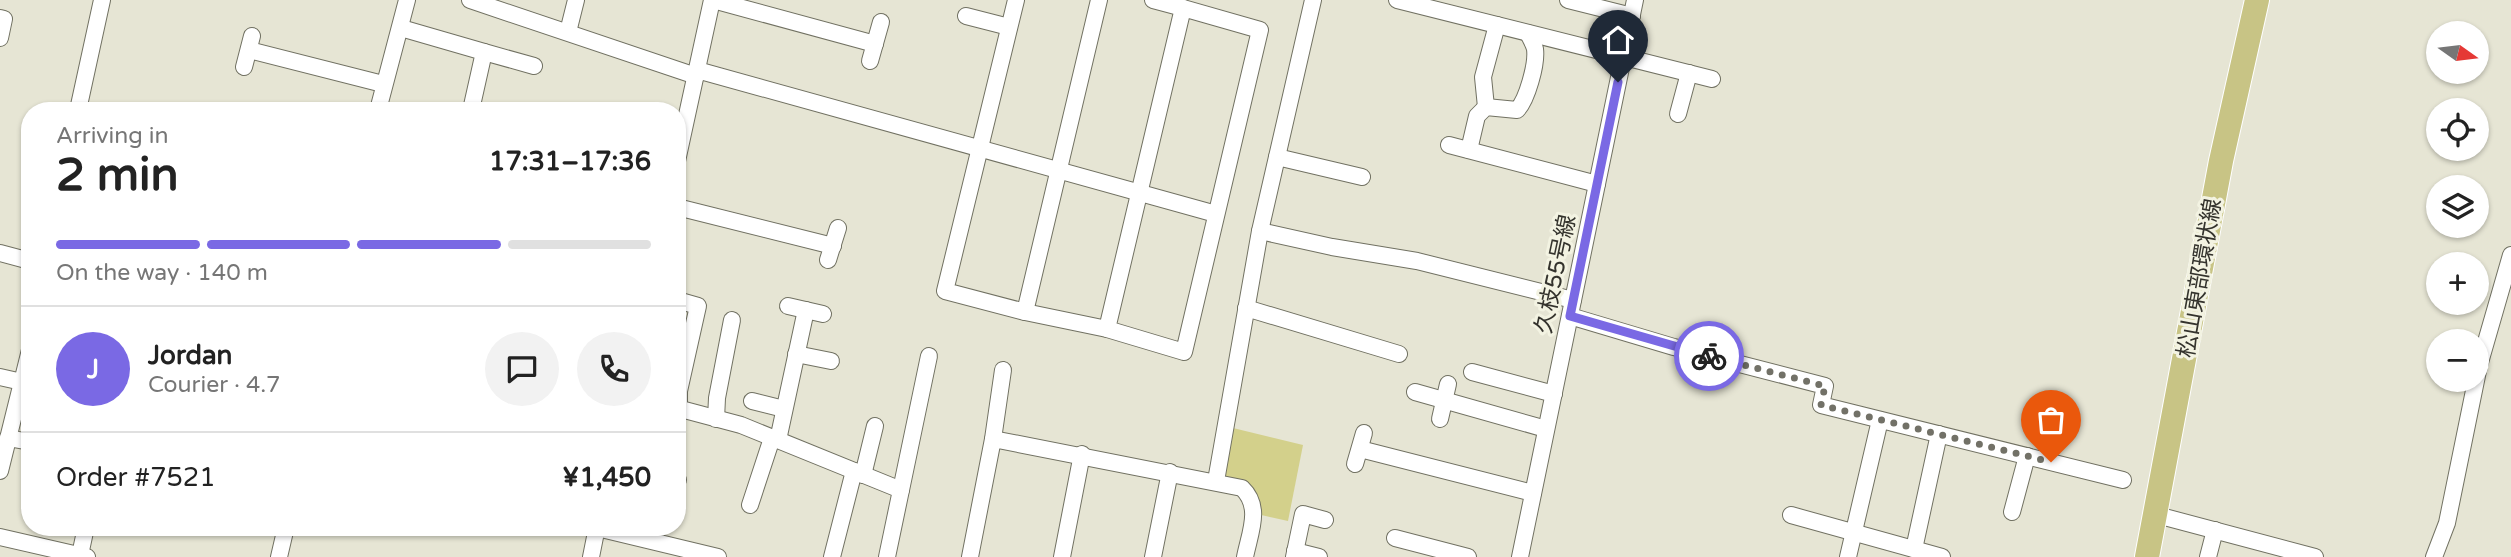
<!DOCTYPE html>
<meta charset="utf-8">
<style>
:root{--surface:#fff;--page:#f2f2f2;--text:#222;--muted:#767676;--line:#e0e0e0;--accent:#7a69e4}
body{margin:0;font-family:"Varela Round","Noto Sans JP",sans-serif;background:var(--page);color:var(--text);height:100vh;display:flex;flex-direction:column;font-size:26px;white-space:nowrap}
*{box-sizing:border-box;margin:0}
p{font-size:23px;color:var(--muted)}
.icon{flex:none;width:38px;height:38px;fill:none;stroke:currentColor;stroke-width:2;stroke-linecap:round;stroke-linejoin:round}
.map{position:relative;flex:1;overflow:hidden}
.drawer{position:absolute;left:21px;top:102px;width:665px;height:434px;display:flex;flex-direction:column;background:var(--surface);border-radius:28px;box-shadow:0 2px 5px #0004}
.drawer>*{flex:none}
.needle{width:46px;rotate:104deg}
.buttons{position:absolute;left:2426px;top:21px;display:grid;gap:14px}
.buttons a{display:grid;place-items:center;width:63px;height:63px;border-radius:50%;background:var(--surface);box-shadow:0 2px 5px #0004;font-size:35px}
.pin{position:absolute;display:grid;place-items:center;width:60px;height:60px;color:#fff;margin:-72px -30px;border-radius:50% 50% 50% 0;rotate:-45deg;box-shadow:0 0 7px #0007}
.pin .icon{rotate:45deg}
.courier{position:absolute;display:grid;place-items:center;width:70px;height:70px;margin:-35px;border:5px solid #7a69e4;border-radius:50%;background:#fff;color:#222;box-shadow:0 2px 9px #0007}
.summary em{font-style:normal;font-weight:700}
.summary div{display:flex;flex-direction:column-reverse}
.summary{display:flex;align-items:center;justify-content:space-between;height:119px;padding:0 35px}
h1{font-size:46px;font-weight:700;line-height:52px}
.bar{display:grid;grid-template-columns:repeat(4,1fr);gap:10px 7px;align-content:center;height:84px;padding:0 35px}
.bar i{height:9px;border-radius:5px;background:var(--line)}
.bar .on{background:var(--accent)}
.bar p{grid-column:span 4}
.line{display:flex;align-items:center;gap:18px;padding:0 35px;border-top:2px solid var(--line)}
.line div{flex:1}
.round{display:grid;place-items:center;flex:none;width:74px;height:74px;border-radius:37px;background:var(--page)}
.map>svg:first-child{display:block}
.green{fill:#d3d08b}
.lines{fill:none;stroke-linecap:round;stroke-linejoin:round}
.street-casing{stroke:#717162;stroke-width:18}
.primary-casing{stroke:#fff;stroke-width:26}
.street{stroke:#fff;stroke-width:16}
.primary{stroke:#c8c485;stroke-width:24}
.done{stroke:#727167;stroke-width:7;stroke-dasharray:0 12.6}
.route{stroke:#7a69e4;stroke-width:9}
.labels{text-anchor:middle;stroke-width:6;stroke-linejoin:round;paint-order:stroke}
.street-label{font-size:23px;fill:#34332d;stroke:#f3f3e2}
</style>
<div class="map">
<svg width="2511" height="557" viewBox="0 0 2511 557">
<rect width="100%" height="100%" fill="#e6e5d4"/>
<!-- green -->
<polygon class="green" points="1233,428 1303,445 1288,521 1257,514 1224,478"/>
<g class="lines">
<defs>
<g id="street">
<polyline points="470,0 696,76"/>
<polyline points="713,0 875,44"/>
<polyline points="1016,0 945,291 1025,312"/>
<polyline points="1099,0 1025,312 1107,329"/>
<polyline points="1153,0 1183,8"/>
<polyline points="1397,0 1712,79"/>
<polyline points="1568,0 1632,16"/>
<polygon points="1183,8 1260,30 1184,352 1107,329"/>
<polyline points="966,16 1009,27"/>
<polyline points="0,18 4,19 0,38"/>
<polyline points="401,28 484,52 471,110"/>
<polyline points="568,32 576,0"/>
<polyline points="249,50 383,84"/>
<polyline points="484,52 534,66"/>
<polyline points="870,61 881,22"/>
<polyline points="244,67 252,36"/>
<polyline points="697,70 1216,214"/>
<polyline points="1486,107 1483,77 1497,25"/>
<polyline points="78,110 102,0"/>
<polyline points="378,110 407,0"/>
<polyline points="1678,114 1689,73"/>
<polyline points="1449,145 1597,184"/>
<path d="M1469,150L1477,116L1486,107L1517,110C1527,100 1537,64 1535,49C1534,44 1530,38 1528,33"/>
<polyline points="1277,157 1362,177"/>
<polyline points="677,161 712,0"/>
<polyline points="677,207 833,246"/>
<polyline points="1260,231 1332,247 1417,261 1573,300"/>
<polyline points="0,253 30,261"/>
<polyline points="828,260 838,228"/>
<polyline points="677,300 698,306 679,391 679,409"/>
<polyline points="788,306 823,314"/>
<polyline points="1246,308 1399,354"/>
<polyline points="1570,316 1674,347 1825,386 1821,405 2123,480"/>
<polyline points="796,354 831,361"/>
<polyline points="1472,372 1554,394"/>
<polyline points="0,377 22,382"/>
<polyline points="1415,392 1546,429"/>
<polyline points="752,401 784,409"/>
<polyline points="677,408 741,425 901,490 887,557"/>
<polyline points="716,419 717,398 732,320"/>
<polyline points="1440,419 1448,384"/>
<polyline points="8,438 30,442"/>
<polyline points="993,439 1003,370"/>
<polyline points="778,440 806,310"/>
<polyline points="1360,449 1533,493"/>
<polyline points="1355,464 1364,433"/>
<polyline points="0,471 30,350"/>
<polyline points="863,475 875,426"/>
<polyline points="677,480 678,480"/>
<polyline points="1216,481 1260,231 1313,0"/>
<polyline points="901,490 929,356"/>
<polyline points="750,505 772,438"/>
<polyline points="2012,512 2027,456"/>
<polyline points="1791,515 1942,557"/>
<polyline points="2157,515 2315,557"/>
<polyline points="593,527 718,557"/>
<polyline points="0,537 87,557"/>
<polyline points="1395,538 1468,557"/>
<polyline points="1914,549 1939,434"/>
<polyline points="1295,551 1319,557"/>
<polyline points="80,555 86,527"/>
<polyline points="279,557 286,527"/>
<polyline points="591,557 597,527"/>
<polyline points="832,557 854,471"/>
<path d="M970,557L993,439L1242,488C1262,507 1250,532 1245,557"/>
<polyline points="1062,557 1082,454"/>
<polyline points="1153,557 1170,472"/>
<polyline points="1294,557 1303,514 1325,520"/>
<polyline points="1520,557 1635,0"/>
<polyline points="1848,557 1880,420"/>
<polyline points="2208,557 2215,530"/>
<polyline points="2434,557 2447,523 2479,366 2511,255"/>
</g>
<polyline id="primary" points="2147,557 2221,161 2257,0"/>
</defs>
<!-- street casing -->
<use href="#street" class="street-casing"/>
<!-- primary casing -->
<use href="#primary" class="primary-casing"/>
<!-- street -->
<use href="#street" class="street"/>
<!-- primary -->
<use href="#primary" class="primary"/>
</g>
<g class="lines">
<!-- done -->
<polyline class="done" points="1709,356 1825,386 1821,405 2051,462"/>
<!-- route -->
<polyline class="route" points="1618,82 1570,316 1709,356"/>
</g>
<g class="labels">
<!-- street labels -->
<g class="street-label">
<text transform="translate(1555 274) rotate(-78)" y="8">久枝55号線</text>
<text transform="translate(2199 278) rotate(-80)" y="8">松山東部環状線</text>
</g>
</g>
</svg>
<div class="buttons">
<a><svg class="needle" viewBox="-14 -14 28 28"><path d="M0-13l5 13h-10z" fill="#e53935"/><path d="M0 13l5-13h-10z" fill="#767676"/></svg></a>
<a><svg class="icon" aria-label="locate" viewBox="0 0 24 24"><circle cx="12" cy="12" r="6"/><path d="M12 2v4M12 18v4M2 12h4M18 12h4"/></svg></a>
<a><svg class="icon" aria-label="layers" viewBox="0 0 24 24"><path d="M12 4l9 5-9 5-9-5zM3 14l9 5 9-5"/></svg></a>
<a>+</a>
<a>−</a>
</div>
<div class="pin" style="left:2051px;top:462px;background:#ea580c"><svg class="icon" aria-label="bag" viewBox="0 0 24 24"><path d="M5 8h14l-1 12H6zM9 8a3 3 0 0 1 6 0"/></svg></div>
<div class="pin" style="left:1618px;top:82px;background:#1f2937"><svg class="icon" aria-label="home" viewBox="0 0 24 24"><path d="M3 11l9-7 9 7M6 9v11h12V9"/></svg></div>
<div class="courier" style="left:1709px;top:356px"><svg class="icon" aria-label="bike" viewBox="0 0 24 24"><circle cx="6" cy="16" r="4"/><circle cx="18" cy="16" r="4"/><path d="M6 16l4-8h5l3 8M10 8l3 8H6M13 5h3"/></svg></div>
<section class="drawer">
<div class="summary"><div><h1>2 min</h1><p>Arriving in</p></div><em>17:31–17:36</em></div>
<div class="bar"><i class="on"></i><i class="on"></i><i class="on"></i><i></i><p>On the way · 140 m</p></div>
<div class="line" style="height:126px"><b class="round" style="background:var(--accent);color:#fff">J</b><div><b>Jordan</b><p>Courier · 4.7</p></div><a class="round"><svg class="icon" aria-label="chat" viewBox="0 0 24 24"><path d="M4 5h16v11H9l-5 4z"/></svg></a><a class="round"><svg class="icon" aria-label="phone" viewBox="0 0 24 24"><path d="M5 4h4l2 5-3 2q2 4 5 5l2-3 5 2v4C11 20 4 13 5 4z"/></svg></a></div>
<div class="line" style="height:91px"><div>Order #7521</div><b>¥1,450</b></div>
</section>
</div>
